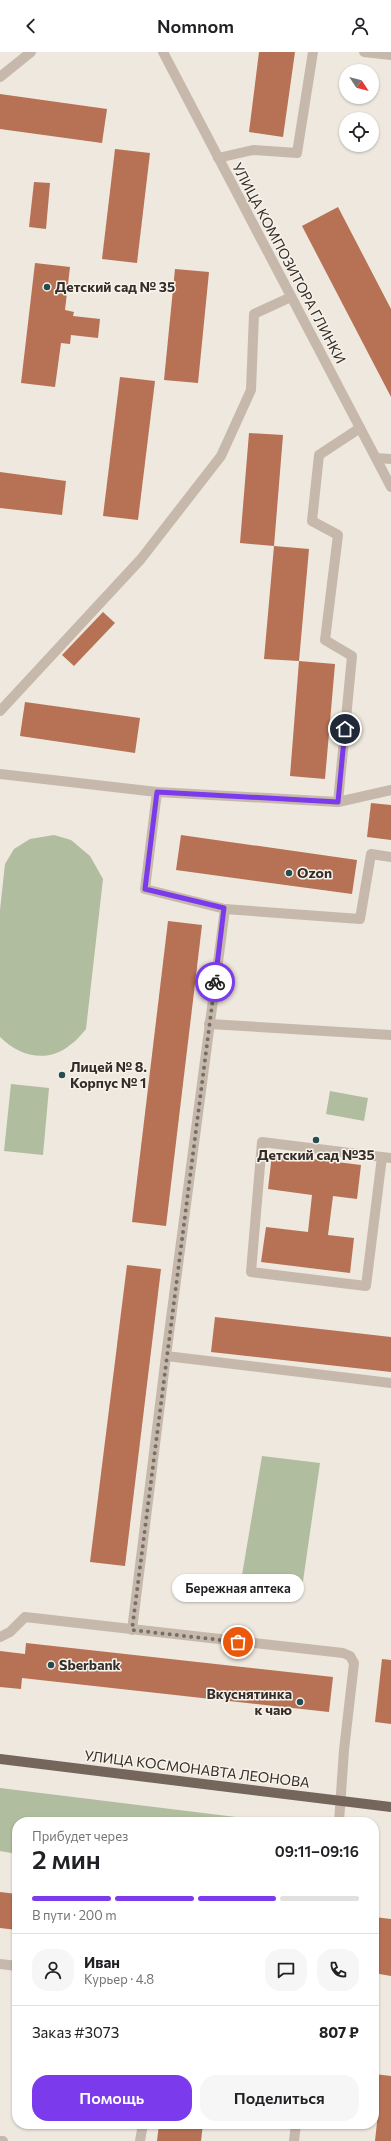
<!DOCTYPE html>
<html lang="ru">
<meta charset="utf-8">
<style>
:root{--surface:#fff;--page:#f6f6f6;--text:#202124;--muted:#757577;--line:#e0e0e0;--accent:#7c3aed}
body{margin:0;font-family:Commissioner,sans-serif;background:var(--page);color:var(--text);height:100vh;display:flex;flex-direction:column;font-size:15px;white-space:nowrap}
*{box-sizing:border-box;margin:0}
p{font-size:13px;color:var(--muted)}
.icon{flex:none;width:22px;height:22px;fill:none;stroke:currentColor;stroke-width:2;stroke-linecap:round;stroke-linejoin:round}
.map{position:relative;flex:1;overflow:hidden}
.sheet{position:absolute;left:12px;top:1765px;width:367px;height:312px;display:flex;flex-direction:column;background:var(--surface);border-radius:16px;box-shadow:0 1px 3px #0004}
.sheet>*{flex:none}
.needle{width:26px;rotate:126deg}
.fabs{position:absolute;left:339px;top:12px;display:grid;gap:8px}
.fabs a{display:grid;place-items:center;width:40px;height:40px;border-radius:50%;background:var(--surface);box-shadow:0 1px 3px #0004;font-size:20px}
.pin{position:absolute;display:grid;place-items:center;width:34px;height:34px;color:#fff;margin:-17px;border:2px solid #fff;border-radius:50%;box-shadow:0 1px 4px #0007}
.courier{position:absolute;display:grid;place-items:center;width:40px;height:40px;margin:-20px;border:3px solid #7c3aed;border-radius:50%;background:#fff;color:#222;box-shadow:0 1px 5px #0007}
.bubble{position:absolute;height:28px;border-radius:14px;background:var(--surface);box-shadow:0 1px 3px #0004;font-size:13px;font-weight:600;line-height:28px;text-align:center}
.overview em{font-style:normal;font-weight:600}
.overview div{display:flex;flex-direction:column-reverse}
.overview{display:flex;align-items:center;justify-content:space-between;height:68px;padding:0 20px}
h1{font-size:26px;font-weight:600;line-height:30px}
.bar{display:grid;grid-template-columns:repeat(4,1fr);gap:6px 4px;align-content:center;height:48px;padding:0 20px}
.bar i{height:5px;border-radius:3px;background:var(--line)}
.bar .current{background:var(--accent)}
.bar p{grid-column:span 4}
.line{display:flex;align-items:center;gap:10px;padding:0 20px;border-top:1px solid var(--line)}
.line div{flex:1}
.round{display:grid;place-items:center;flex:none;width:42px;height:42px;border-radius:16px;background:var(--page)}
.action{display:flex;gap:8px;margin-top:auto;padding:8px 20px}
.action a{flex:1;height:46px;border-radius:16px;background:var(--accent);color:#fff;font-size:16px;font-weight:600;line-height:46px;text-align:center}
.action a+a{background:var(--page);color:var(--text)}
header{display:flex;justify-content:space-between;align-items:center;height:52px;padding:0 20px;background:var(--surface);font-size:18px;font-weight:600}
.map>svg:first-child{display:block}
.green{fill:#b1bd9f}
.building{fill:#b77154}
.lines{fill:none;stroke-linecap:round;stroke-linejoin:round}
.minor{stroke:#c6b9ab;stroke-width:10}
.major{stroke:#75665c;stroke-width:10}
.done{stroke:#766e68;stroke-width:4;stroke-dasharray:0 7.2}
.route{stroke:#7c3aed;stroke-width:5}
.poi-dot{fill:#244c51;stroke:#f7f2ea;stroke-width:1.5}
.labels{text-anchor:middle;stroke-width:3;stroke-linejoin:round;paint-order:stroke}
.street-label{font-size:14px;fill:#352d29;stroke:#f7f2ea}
.poi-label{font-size:14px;font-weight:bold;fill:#352d29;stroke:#f7f2ea;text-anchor:start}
</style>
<header><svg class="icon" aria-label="back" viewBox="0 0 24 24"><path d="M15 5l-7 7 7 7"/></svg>Nomnom<svg class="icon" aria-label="person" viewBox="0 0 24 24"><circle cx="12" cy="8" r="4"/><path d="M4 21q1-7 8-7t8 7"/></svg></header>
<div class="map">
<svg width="391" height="2089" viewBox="0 0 391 2089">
<rect width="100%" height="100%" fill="#efe8de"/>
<!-- green -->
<g class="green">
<path d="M54,783L71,788L90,804L103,827L86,977C81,983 76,989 70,993C47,1012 19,1004 0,985V858L5,812L14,797L30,787Z"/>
<polygon points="11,1032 49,1036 43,1103 4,1099"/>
<polygon points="330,1039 368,1046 364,1069 326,1062"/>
<polygon points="262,1404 320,1411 301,1543 240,1535"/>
<polygon points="0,1736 276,1770 17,1770 17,1802 0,1799"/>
</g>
<!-- building -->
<g class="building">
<polygon points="259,0 295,0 283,85 249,80"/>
<polygon points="0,42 107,57 102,91 0,77"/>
<polygon points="115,97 150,101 137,211 102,207"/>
<polygon points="34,130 50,131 46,177 29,175"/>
<polygon points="338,155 391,257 391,345 302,174"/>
<polygon points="35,211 70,215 65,258 74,260 73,264 100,267 98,286 71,283 70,292 61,291 55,335 21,331"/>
<polygon points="175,217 209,220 198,331 164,328"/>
<polygon points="120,325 155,329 138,468 103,464"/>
<polygon points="249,381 283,383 274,494 240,491"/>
<polygon points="0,420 66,429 62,463 0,456"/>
<polygon points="274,494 309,497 299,609 264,607"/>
<polygon points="103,560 115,571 74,614 62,603"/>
<polygon points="299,609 335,612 325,727 290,724"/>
<polygon points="25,650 140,666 135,701 20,684"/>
<polygon points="371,751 391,753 391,788 367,785"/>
<polygon points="181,783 357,808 352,842 176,818"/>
<polygon points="168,869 202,873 166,1174 132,1170"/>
<polygon points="272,1102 361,1113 357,1147 333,1144 328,1183 354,1186 350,1221 261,1210 266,1175 308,1180 312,1143 268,1137"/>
<polygon points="127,1213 161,1217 125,1514 90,1510"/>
<polygon points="215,1265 391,1285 391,1320 211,1300"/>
<polygon points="26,1591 333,1625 329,1660 22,1626 21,1637 0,1635 0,1599 25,1602"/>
<polygon points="382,1607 391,1608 391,1672 375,1670"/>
<polygon points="0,1840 17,1842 17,1878 0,1876"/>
<polygon points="374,1865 391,1867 391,1924 374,1921"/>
<polygon points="374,2022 391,2024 391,2089 375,2089 379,2052 374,2051"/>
<polygon points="159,2072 203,2072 201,2089 157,2089"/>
</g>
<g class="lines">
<!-- minor -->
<g class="minor">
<polyline points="163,0 391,435"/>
<polyline points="364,0 391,3"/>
<polyline points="0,25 31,0"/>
<polyline points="218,106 253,98 297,101 313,0"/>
<polyline points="376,406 391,407"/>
<polyline points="0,659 141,507 221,404 251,338 254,262 291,245"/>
<polyline points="0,722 157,740 338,750 391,738"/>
<polyline points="157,740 145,837 225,857 360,867 371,802 391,805"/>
<polyline points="338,750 352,604 325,588 338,483 312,469 319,403 360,376"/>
<polyline points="209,972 391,983"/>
<polyline points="382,1105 366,1234 251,1220 262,1090 382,1105 391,1106"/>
<polyline points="166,1304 391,1331"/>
<polyline points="132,1578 166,1304 225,857"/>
<polyline points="0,1585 10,1580 25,1565 343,1601 350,1604 354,1611 344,1698 339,1770"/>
<polyline points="0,1912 17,1914"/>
<polyline points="0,2089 3,2089"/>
<polyline points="140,2089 143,2072"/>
<polyline points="294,2089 296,2072"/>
</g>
<!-- major -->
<polyline class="major" points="0,1707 391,1755"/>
</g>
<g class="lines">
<!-- done -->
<polyline class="done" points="215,930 132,1578 238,1590"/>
<!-- route -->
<polyline class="route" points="215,930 224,856 145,837 157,740 338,750 345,677"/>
</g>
<!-- markers -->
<g class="poi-dot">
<circle cx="47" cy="235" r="4"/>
<circle cx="289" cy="821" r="4"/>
<circle cx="62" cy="1023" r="4"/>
<circle cx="316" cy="1088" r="4"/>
<circle cx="51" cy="1613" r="4"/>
<circle cx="300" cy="1650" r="4"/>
</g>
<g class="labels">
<!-- street labels -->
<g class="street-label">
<text transform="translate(289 211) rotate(62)" y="5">УЛИЦА КОМПОЗИТОРА ГЛИНКИ</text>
<text transform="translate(197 1717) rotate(7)" y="5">УЛИЦА КОСМОНАВТА ЛЕОНОВА</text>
</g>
<!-- poi labels -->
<g class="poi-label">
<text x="55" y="240">Детский сад № 35</text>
<text x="297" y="826">Ozon</text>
<text x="70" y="1020">Лицей № 8.<tspan x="70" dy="16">Корпус № 1</tspan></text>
<text x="316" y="1108" text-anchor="middle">Детский сад №35</text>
<text x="59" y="1618">Sberbank</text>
<text x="292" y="1647" text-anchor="end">Вкуснятинка<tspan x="292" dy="16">к чаю</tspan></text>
</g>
</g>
</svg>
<div class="fabs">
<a><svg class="needle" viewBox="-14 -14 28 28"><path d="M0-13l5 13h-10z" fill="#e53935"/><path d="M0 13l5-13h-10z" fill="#757577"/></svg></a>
<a><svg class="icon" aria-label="locate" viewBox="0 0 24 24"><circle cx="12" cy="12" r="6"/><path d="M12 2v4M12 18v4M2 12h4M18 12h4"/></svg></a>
</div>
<div class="pin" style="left:238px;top:1590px;background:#ea580c"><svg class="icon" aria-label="bag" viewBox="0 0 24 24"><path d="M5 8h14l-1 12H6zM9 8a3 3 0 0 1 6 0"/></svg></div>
<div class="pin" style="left:345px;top:677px;background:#1f2937"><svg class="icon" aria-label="home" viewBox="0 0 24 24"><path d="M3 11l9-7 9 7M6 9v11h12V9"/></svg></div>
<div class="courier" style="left:215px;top:930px"><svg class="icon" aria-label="bike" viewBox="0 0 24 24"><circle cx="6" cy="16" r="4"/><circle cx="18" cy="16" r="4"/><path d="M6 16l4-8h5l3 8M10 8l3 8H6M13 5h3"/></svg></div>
<div class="bubble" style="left:172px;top:1522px;width:132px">Бережная аптека</div>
<section class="sheet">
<div class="overview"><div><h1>2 мин</h1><p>Прибудет через</p></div><em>09:11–09:16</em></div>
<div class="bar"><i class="current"></i><i class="current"></i><i class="current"></i><i></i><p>В пути · 200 m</p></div>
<div class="line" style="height:72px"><a class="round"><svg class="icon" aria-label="person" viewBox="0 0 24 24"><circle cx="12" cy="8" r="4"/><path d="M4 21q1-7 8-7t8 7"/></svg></a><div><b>Иван</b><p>Курьер · 4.8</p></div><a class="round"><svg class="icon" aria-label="chat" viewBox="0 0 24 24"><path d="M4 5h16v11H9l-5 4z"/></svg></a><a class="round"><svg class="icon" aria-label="phone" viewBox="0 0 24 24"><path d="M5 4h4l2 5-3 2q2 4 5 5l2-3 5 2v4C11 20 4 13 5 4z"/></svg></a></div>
<div class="line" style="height:52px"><div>Заказ #3073</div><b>807 ₽</b></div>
<div class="action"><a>Помощь</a><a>Поделиться</a></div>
</section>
</div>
